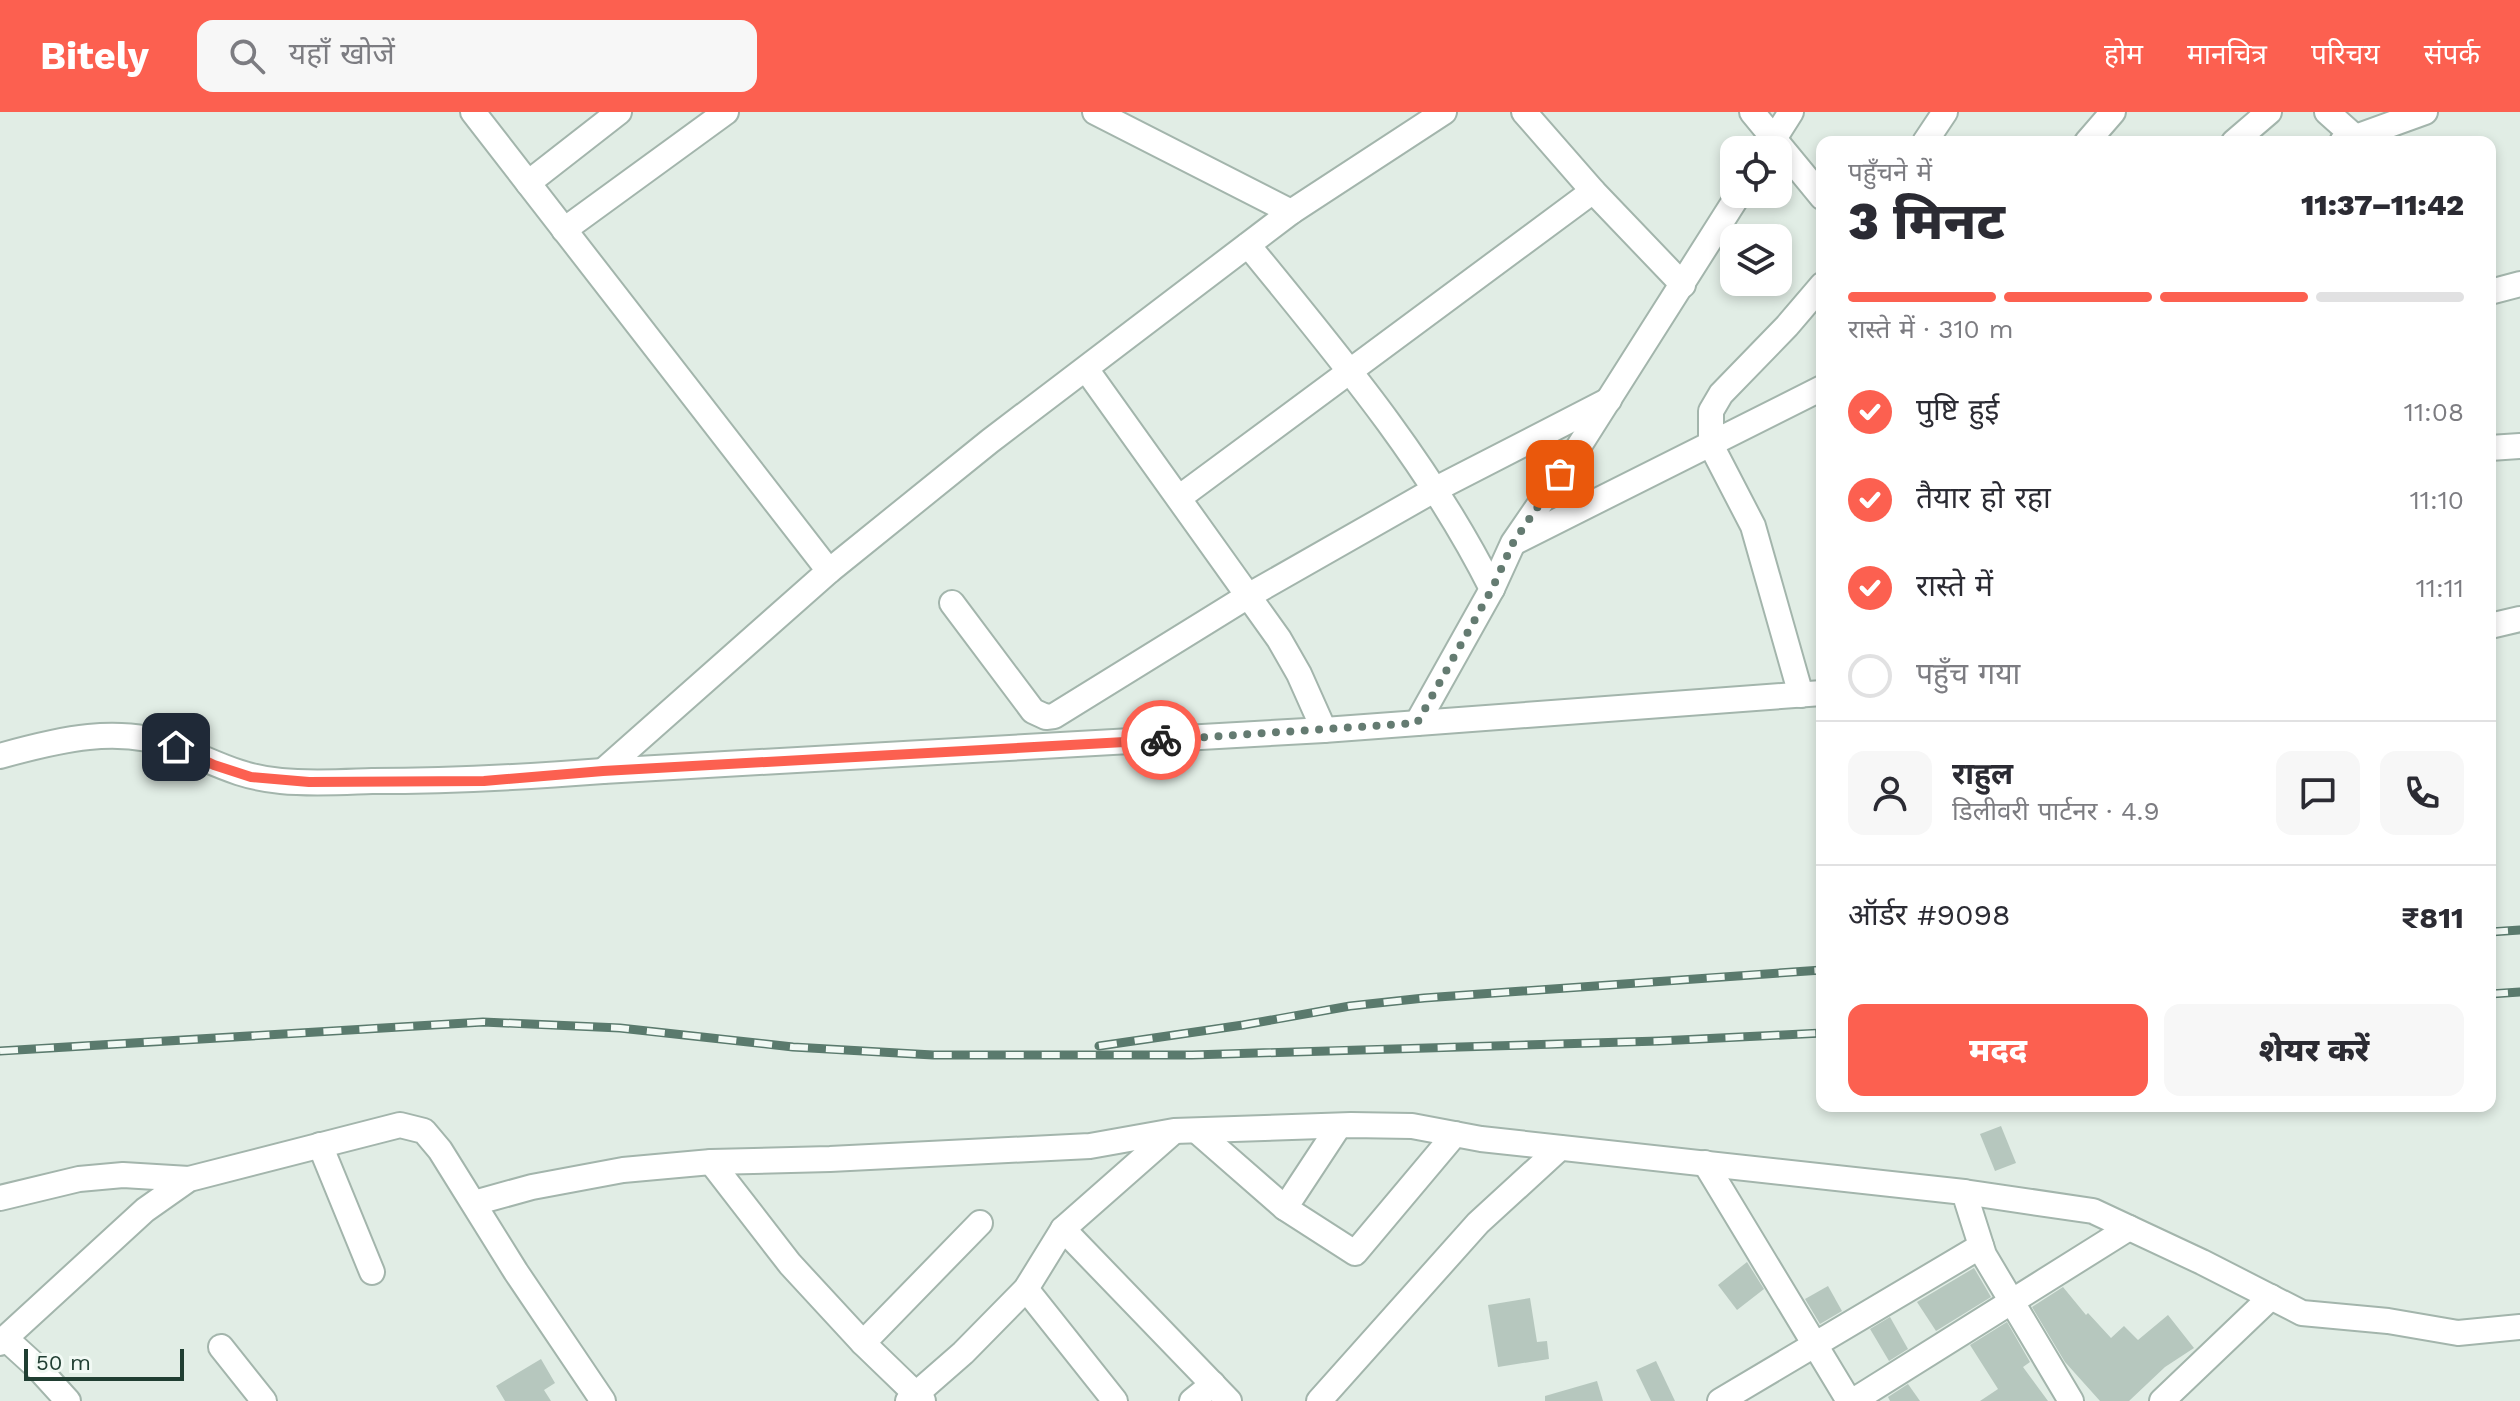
<!DOCTYPE html>
<html lang="hi">
<meta charset="utf-8">
<style>
:root{--surface:#fff;--page:#f7f7f7;--text:#2b2b33;--muted:#7c7c81;--line:#e1e1e2;--accent:#fc6050}
body{margin:0;font-family:"Work Sans","Noto Sans Devanagari",sans-serif;background:var(--page);color:var(--text);height:100vh;display:flex;flex-direction:column;font-size:30px;white-space:nowrap}
*{box-sizing:border-box;margin:0}
p{font-size:26px;color:var(--muted)}
.icon{flex:none;width:44px;height:44px;fill:none;stroke:currentColor;stroke-width:2;stroke-linecap:round;stroke-linejoin:round}
.map{position:relative;flex:1;overflow:hidden}
.panel{position:absolute;left:1816px;top:24px;width:680px;height:976px;display:flex;flex-direction:column;background:var(--surface);border-radius:16px;box-shadow:0 4px 12px #0003}
.panel>*{flex:none}
.tools{position:absolute;left:1720px;top:24px;display:grid;gap:16px}
.tools a{display:grid;place-items:center;width:72px;height:72px;border-radius:16px;background:var(--surface);box-shadow:0 4px 12px #0003;font-size:40px}
.scale{position:absolute;left:24px;bottom:20px;width:160px;box-sizing:border-box;padding-left:8px;border:4px solid #203e32;border-top:0;font-size:22px;line-height:28px;white-space:nowrap;color:#203e32;-webkit-text-stroke:6px #f1f9f4;paint-order:stroke}
.pin{position:absolute;display:grid;place-items:center;width:68px;height:68px;color:#fff;margin:-34px;border-radius:16px;box-shadow:0 4px 12px #0006}
.courier{position:absolute;display:grid;place-items:center;width:80px;height:80px;margin:-40px;border:6px solid #fc6050;border-radius:50%;background:#fff;color:#222;box-shadow:0 2px 10px #0007}
.head em{font-style:normal;font-weight:800}
.head div{display:flex;flex-direction:column-reverse}
.head{display:flex;align-items:center;justify-content:space-between;height:136px;padding:0 32px}
h1{font-size:52px;font-weight:800;line-height:60px}
.bar{display:grid;grid-template-columns:repeat(4,1fr);gap:12px 8px;align-content:center;height:96px;padding:0 32px}
.bar i{height:10px;border-radius:6px;background:var(--line)}
.bar .active{background:var(--accent)}
.bar p{grid-column:span 4}
.line{display:flex;align-items:center;gap:20px;padding:0 32px;border-top:2px solid var(--line)}
.line div{flex:1}
.round{display:grid;place-items:center;flex:none;width:84px;height:84px;border-radius:16px;background:var(--page)}
ol{padding:0 32px;list-style:none}
li{display:flex;align-items:center;gap:24px;height:88px}
li p{margin-inline-start:auto}
li .icon{padding:8px;border-radius:50%;background:var(--accent);color:#fff;stroke-width:4}
li:last-child{color:var(--muted)}
li i{width:44px;height:44px;border:4px solid var(--line);border-radius:50%}
.primary-button{display:flex;gap:16px;margin-top:auto;padding:16px 32px}
.primary-button a{flex:1;height:92px;border-radius:16px;background:var(--accent);color:#fff;font-size:32px;font-weight:800;line-height:92px;text-align:center}
.primary-button a+a{background:var(--page);color:var(--text)}
header{display:flex;align-items:center;gap:48px;box-sizing:border-box;height:112px;padding:0 40px;background:var(--accent);color:#fff}
header strong{font-size:38px}
nav{display:flex;gap:44px;margin-inline-start:auto;font-size:28px}
.search{width:560px;height:72px;background:var(--page);display:flex;align-items:center;gap:20px;box-sizing:border-box;padding:0 28px;border-radius:16px;color:var(--muted);font-size:30px}
.map>svg:first-child{display:block}
.building{fill:#b6c7be}
.lines{fill:none;stroke-linecap:round;stroke-linejoin:round}
.minor-casing{stroke:#a3b5ac;stroke-width:28}
.minor{stroke:#fff;stroke-width:24}
.rail-casing{stroke:#5a7a6d;stroke-width:9}
.rail{stroke:#f1f9f4;stroke-width:6;stroke-dasharray:18;stroke-linecap:butt}
.done{stroke:#647b71;stroke-width:8;stroke-dasharray:0 14.4}
.route{stroke:#fc6050;stroke-width:10}
</style>
<header>
<strong>Bitely</strong>
<div class="search"><svg class="icon" aria-label="search" viewBox="0 0 24 24"><circle cx="10" cy="10" r="6"/><path d="M15 15l6 6"/></svg>यहाँ खोजें</div>
<nav><a>होम</a><a>मानचित्र</a><a>परिचय</a><a>संपर्क</a></nav>
</header>
<div class="map">
<svg width="2520" height="1289" viewBox="0 0 2520 1289">
<rect width="100%" height="100%" fill="#e1ede5"/>
<!-- building -->
<g class="building">
<polygon points="2001,1014 2016,1051 1995,1059 1980,1022"/>
<polygon points="1747,1150 1764,1177 1737,1198 1718,1173"/>
<polygon points="1974,1156 1991,1185 1936,1219 1917,1190"/>
<polygon points="1828,1174 1842,1199 1820,1212 1805,1187"/>
<polygon points="2063,1175 2086,1203 2088,1201 2111,1226 2124,1214 2138,1228 2168,1203 2194,1236 2165,1255 2129,1289 2100,1289 2065,1250 2032,1195"/>
<polygon points="1530,1186 1537,1230 1547,1229 1549,1247 1498,1255 1488,1193"/>
<polygon points="1890,1205 1908,1237 1889,1249 1870,1217"/>
<polygon points="2007,1210 2030,1250 2023,1255 2048,1289 1980,1289 1998,1277 1970,1233"/>
<polygon points="541,1247 555,1271 544,1278 551,1289 505,1289 496,1274"/>
<polygon points="1656,1249 1675,1289 1651,1289 1636,1258"/>
<polygon points="1597,1269 1603,1289 1545,1289 1545,1284"/>
<polygon points="1908,1272 1920,1289 1890,1289 1888,1285"/>
</g>
<g class="lines">
<defs>
<g id="minor">
<polyline points="473,0 829,459"/>
<polyline points="1095,0 1291,100"/>
<polyline points="1524,0 1593,79 1683,173"/>
<polyline points="1752,0 1822,85"/>
<polyline points="2327,0 2355,25"/>
<polyline points="1925,30 1945,0"/>
<polyline points="2087,30 2113,0"/>
<polyline points="2234,30 2269,0"/>
<polyline points="2342,30 2425,0"/>
<polyline points="1767,38 1791,0"/>
<polyline points="528,71 619,0"/>
<polyline points="564,118 726,0"/>
<path d="M1248,133C1337,242 1429,351 1492,477"/>
<polyline points="2490,180 2520,172"/>
<polyline points="1086,257 1279,527 1299,562 1324,618"/>
<polyline points="2490,336 2520,334"/>
<polyline points="1180,385 1593,79"/>
<polyline points="1515,430 1822,276"/>
<polyline points="952,491 1033,599 1046,605 1054,604 1248,484 1434,378 1609,288"/>
<polyline points="2490,514 2520,507"/>
<polyline points="1801,583 1753,414 1711,333 1711,299 1721,282 1787,214 1822,173"/>
<polyline points="1417,611 1492,477 1513,431 1576,339 1739,82"/>
<path d="M0,644C57,628 120,612 178,636C216,651 239,665 281,669C311,672 342,670 372,669C450,669 526,665 603,659L1324,618L1822,581"/>
<polyline points="603,659 829,459 990,329 1291,100 1444,0"/>
<polyline points="1339,1014 1285,1096 1355,1141 1455,1022"/>
<polyline points="1198,1020 1285,1096"/>
<polyline points="320,1033 372,1160"/>
<polyline points="711,1050 790,1152 863,1231 923,1289"/>
<polyline points="1705,1051 1849,1289"/>
<polyline points="1964,1080 2093,1099 2202,1150 2302,1201 2388,1209 2458,1221 2520,1215"/>
<polyline points="0,1086 79,1067 123,1063 189,1067"/>
<polyline points="474,1091 532,1075 623,1058 711,1050 830,1047 1090,1034 1174,1019 1351,1013 1412,1014 1481,1027 1964,1080 1984,1143 2071,1289"/>
<polyline points="1063,1117 1229,1289"/>
<polyline points="1026,1177 1115,1289"/>
<polyline points="5,1226 38,1256 68,1289"/>
<polyline points="0,1231 145,1098 189,1067 400,1013 424,1019 440,1038 516,1160 603,1289"/>
<polyline points="863,1231 980,1111"/>
<polyline points="221,1235 264,1289"/>
<polyline points="908,1289 963,1241 1026,1177 1063,1117 1172,1021"/>
<polyline points="1192,1289 1213,1272"/>
<polyline points="1319,1289 1478,1111 1560,1036"/>
<polyline points="1720,1289 1981,1134"/>
<polyline points="1853,1289 2129,1116"/>
<polyline points="2162,1289 2271,1185"/>
</g>
</defs>
<!-- minor casing -->
<use href="#minor" class="minor-casing"/>
<!-- minor -->
<use href="#minor" class="minor"/>
<defs>
<g id="rail">
<polyline points="2490,820 2520,818"/>
<polyline points="2490,882 2520,880"/>
<polyline points="1099,934 1243,913 1350,894 1424,886 1822,858"/>
<polyline points="0,939 483,910 620,916 793,935 933,943 1192,943 1659,929 1822,921"/>
</g>
</defs>
<!-- rail casing -->
<use href="#rail" class="rail-casing"/>
<!-- rail -->
<use href="#rail" class="rail"/>
</g>
<g class="lines">
<!-- done -->
<polyline class="done" points="1161,628 1417,611 1492,477 1513,431 1560,362"/>
<!-- route -->
<polyline class="route" points="176,635 214,653 251,665 309,670 484,669 603,659 1161,628"/>
</g>
</svg>
<div class="tools">
<a><svg class="icon" aria-label="locate" viewBox="0 0 24 24"><circle cx="12" cy="12" r="6"/><path d="M12 2v4M12 18v4M2 12h4M18 12h4"/></svg></a>
<a><svg class="icon" aria-label="layers" viewBox="0 0 24 24"><path d="M12 4l9 5-9 5-9-5zM3 14l9 5 9-5"/></svg></a>
</div>
<div class="scale">50 m</div>
<div class="pin" style="left:1560px;top:362px;background:#ea580c"><svg class="icon" aria-label="bag" viewBox="0 0 24 24"><path d="M5 8h14l-1 12H6zM9 8a3 3 0 0 1 6 0"/></svg></div>
<div class="pin" style="left:176px;top:635px;background:#1f2937"><svg class="icon" aria-label="home" viewBox="0 0 24 24"><path d="M3 11l9-7 9 7M6 9v11h12V9"/></svg></div>
<div class="courier" style="left:1161px;top:628px"><svg class="icon" aria-label="bike" viewBox="0 0 24 24"><circle cx="6" cy="16" r="4"/><circle cx="18" cy="16" r="4"/><path d="M6 16l4-8h5l3 8M10 8l3 8H6M13 5h3"/></svg></div>
<section class="panel">
<div class="head"><div><h1>3 मिनट</h1><p>पहुँचने में</p></div><em>11:37–11:42</em></div>
<div class="bar"><i class="active"></i><i class="active"></i><i class="active"></i><i></i><p>रास्ते में · 310 m</p></div>
<ol>
<li><svg class="icon" aria-label="check" viewBox="0 0 24 24"><path d="M5 12l5 5 9-10"/></svg>पुष्टि हुई<p>11:08</p></li>
<li><svg class="icon" aria-label="check" viewBox="0 0 24 24"><path d="M5 12l5 5 9-10"/></svg>तैयार हो रहा<p>11:10</p></li>
<li><svg class="icon" aria-label="check" viewBox="0 0 24 24"><path d="M5 12l5 5 9-10"/></svg>रास्ते में<p>11:11</p></li>
<li><i></i>पहुँच गया</li>
</ol>
<div class="line" style="height:144px"><a class="round"><svg class="icon" aria-label="person" viewBox="0 0 24 24"><circle cx="12" cy="8" r="4"/><path d="M4 21q1-7 8-7t8 7"/></svg></a><div><b>राहुल</b><p>डिलीवरी पार्टनर · 4.9</p></div><a class="round"><svg class="icon" aria-label="chat" viewBox="0 0 24 24"><path d="M4 5h16v11H9l-5 4z"/></svg></a><a class="round"><svg class="icon" aria-label="phone" viewBox="0 0 24 24"><path d="M5 4h4l2 5-3 2q2 4 5 5l2-3 5 2v4C11 20 4 13 5 4z"/></svg></a></div>
<div class="line" style="height:104px"><div>ऑर्डर #9098</div><b>₹811</b></div>
<div class="primary-button"><a>मदद</a><a>शेयर करें</a></div>
</section>
</div>
